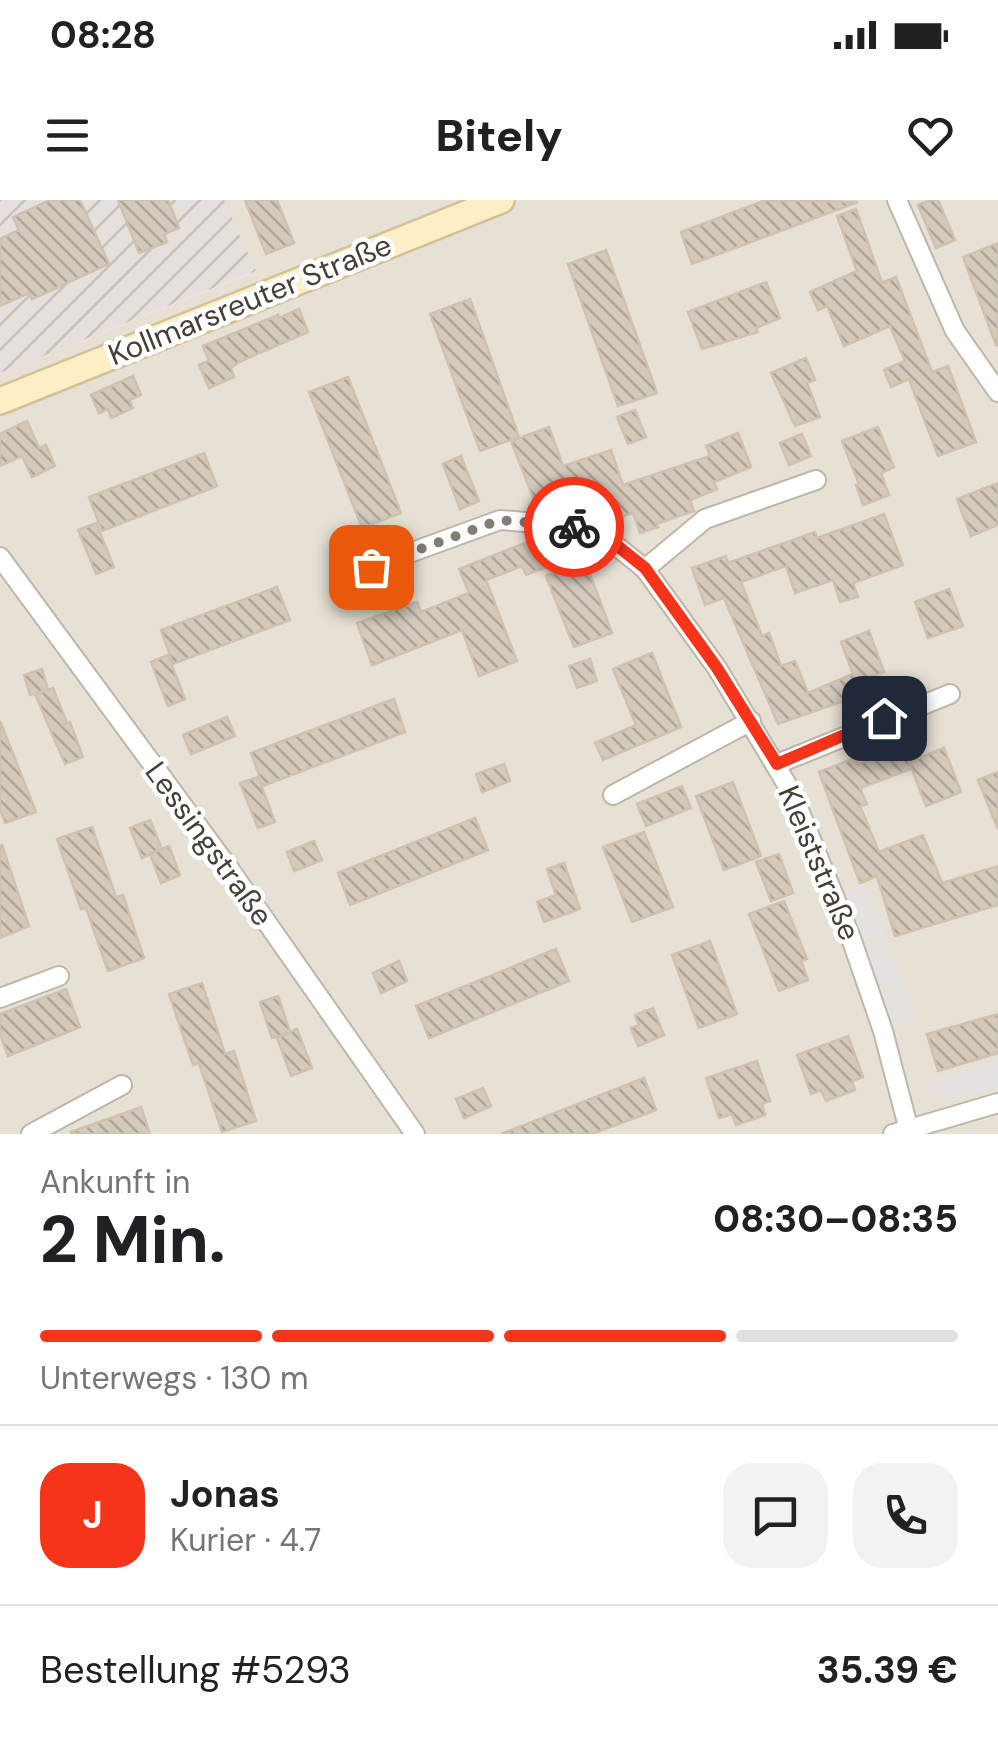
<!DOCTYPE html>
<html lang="de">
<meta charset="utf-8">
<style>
:root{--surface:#fff;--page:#f2f2f2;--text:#202124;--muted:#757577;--line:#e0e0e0;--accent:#f6341a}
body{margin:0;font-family:"DM Sans",sans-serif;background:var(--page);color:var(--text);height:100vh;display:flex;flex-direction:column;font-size:38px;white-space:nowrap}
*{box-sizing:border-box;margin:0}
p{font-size:32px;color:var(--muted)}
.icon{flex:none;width:55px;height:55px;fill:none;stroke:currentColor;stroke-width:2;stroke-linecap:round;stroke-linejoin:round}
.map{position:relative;height:934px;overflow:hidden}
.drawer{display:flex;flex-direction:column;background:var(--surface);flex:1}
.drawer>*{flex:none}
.pin{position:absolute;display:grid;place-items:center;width:85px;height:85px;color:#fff;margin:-42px;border-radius:20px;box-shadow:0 5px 15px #0006}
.courier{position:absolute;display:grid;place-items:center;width:100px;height:100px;margin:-50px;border:8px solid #f6341a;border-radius:50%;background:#fff;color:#222;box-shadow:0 2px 12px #0007}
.head em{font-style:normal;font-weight:800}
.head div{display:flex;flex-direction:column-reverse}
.head{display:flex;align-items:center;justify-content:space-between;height:170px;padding:0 40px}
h1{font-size:65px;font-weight:800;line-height:75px}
.bar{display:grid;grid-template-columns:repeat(4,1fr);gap:15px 10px;align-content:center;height:120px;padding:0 40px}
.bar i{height:12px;border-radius:8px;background:var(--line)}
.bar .on{background:var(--accent)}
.bar p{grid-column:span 4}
.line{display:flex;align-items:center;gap:25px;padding:0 40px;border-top:2px solid var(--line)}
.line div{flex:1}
.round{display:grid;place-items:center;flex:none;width:105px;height:105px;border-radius:30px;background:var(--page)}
.status{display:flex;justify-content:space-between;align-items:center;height:70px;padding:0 50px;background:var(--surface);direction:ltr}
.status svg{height:28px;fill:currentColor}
header{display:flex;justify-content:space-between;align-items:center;height:130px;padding:0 40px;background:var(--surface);font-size:45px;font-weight:800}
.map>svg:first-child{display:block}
.residential{fill:#e7e0d4}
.industrial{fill:url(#industrial-furrows)}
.parking{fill:#e4e1de}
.building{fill:url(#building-back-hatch);stroke:#cfc1af;stroke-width:2.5}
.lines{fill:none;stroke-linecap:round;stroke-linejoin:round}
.street-casing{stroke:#beb6a9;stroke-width:22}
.secondary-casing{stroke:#d2c197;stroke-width:30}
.street{stroke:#fff;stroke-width:18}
.secondary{stroke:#fdeec6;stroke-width:25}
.done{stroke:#827d74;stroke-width:10;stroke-dasharray:0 18}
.route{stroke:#f6341a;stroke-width:12}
.labels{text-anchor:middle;stroke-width:9;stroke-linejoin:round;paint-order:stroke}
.street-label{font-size:30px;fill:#453f36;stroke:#fff}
</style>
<div class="status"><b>08:28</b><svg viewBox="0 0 49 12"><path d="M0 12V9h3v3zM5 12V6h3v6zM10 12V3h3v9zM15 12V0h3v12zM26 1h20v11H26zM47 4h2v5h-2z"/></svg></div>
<header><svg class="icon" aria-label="menu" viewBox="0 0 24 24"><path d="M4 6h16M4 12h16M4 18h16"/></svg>Bitely<svg class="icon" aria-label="heart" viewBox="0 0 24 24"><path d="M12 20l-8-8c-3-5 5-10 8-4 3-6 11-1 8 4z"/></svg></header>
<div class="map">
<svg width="998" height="934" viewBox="0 0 998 934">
<defs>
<pattern id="industrial-furrows" width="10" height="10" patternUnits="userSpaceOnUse" patternTransform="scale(2.5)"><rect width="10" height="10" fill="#e5e0db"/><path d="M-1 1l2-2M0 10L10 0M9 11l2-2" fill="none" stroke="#c6c1bd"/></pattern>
<pattern id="building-back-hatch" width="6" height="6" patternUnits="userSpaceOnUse" patternTransform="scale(2.5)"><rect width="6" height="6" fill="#d4cabc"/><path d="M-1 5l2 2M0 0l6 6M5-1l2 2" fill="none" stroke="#aea59a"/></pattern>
</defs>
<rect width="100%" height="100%" fill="#f3efe6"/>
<!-- residential -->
<polygon class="residential" points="224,0 998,0 998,934 0,934 0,173 255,72"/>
<!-- industrial -->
<polygon class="industrial" points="0,0 224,0 256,71 0,173"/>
<!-- parking -->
<g class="parking">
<polygon points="866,684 917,819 892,828 844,694"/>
<polygon points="998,861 998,889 945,903 922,883"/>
</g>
<!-- building -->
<g class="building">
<polygon points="50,0 80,0 109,64 32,99 29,93 0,106 0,39 19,30 13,17"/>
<polygon points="118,0 168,0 179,28 164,34 167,42 139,53"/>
<polygon points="245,0 277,0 294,43 266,54"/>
<polygon points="766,0 858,2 692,64 681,32"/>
<polygon points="930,0 938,0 955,40 936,48 918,5"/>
<polygon points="856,9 882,83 896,77 932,172 948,166 976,242 938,256 909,179 891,187 884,170 905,161 890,126 844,146 827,106 818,110 810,92 857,71 837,16"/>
<polygon points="998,43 998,145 996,145 963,57"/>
<polygon points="606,50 657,193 618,206 568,64"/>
<polygon points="766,82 780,118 756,128 758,132 702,149 688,112"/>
<polygon points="470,99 519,237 480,251 430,114"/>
<polygon points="299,109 308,132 239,162 231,168 234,177 209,188 199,165 209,161 203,146 278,115 279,118"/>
<polygon points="806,158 815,180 807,183 820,217 795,226 771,173"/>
<polygon points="133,176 141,195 129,200 133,208 111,218 108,209 99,213 91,195"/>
<polygon points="348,177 401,313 362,328 309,192"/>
<polygon points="635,210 646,237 628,244 617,217"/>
<polygon points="27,221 39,248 46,245 55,266 32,277 22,256 0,266 0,234"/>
<polygon points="549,227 563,266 611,250 623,285 710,256 706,246 738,233 751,267 714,282 717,289 690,300 694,311 656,324 658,327 640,333 633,313 614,319 604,290 556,307 553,298 536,305 511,241"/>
<polygon points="878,227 894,267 881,273 889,295 863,305 856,285 859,284 842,241"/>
<polygon points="802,234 811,256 789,265 780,243"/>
<polygon points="204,253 217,286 102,331 89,297"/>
<polygon points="461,256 479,301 460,309 443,264"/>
<polygon points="998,283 998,325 971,336 957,299"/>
<polygon points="884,314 903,365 853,383 858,397 840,402 833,380 795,393 786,366 741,382 762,436 769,433 781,466 795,461 808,493 853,474 841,442 869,431 884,472 856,482 861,495 778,524 724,398 705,405 692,368 726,356 728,363 815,332 817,338"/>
<polygon points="96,323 114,367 96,374 78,330"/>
<polygon points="525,343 529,353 547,346 554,364 526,375 522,366 486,380 517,461 479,476 462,430 372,465 357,423 417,402 421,412 469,393 459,369"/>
<polygon points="585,361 612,433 574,447 546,376"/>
<polygon points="277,387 290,420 173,464 161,430"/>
<polygon points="949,389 963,426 928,438 915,402"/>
<polygon points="652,453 681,527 603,560 595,543 636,525 613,469"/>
<polygon points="168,455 185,499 168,506 151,462"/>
<polygon points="590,459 597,481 577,488 569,466"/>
<polygon points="42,469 48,490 53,488 67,523 61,525 70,522 83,557 65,564 35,494 44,491 30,495 24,475"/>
<polygon points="394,499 405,532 263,586 251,553"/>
<polygon points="227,517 235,536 191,554 183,535"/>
<polygon points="0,521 36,612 5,623 0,609"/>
<polygon points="904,547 911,569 860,588 867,604 860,606 879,652 923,635 942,683 998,666 998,705 895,736 877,676 860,683 819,572 855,558 858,564"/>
<polygon points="944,548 961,592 926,606 909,562"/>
<polygon points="504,564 510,581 482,592 476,574"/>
<polygon points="998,572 998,626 997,627 978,580"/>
<polygon points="258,577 275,622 258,628 240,583"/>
<polygon points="733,582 761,656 724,670 696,596"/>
<polygon points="682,586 691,608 646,626 637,604"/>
<polygon points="475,618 488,650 350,705 338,673"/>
<polygon points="150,620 162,649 142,658 130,628"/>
<polygon points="92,627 116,697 123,695 144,758 108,771 86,708 81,709 57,639"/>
<polygon points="644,632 673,707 632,722 603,647"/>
<polygon points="314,641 322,660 294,671 287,652"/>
<polygon points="2,645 29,726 0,738 0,646"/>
<polygon points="169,646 180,675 161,683 150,654"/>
<polygon points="779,654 793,693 771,701 756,662"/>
<polygon points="564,663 580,709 544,722 537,702 556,695 547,669"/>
<polygon points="784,701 807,759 801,761 808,780 779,791 749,714"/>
<polygon points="710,741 737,814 699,828 672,755"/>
<polygon points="556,749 569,781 429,838 416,806"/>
<polygon points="399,761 407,781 381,793 373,773"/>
<polygon points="202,783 225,854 234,851 256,921 222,932 199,863 193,865 169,794"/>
<polygon points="66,789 80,827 8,856 0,834 0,814"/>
<polygon points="278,796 290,832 297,829 312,868 291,876 277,838 288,833 272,838 260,802"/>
<polygon points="653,808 664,835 638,846 631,828 639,825 635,815"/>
<polygon points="998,814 998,853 938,871 927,834"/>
<polygon points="848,836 863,877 852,881 855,890 826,901 821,890 811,894 797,855"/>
<polygon points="757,861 770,901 762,904 765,915 736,925 732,914 719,918 706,878"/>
<polygon points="644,878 656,910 592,934 501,934"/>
<polygon points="483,888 491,906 464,918 456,899"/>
<polygon points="141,907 150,934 71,934 71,932"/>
</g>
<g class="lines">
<defs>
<g id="street">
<polyline points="897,0 955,131 998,192"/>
<polyline points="0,357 228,667 415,934"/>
<polyline points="371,367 500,320 563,325 599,332 645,369 717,468 792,593 851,738 883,831 910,934"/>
<polyline points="645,369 705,319 816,280"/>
<polyline points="777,564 950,494"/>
<polyline points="613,595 751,521"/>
<polyline points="0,798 59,776"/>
<polyline points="31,934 122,885"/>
<polyline points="893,934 998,903"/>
</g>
<polyline id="secondary" points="0,201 501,0"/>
</defs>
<!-- street casing -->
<use href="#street" class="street-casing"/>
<!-- secondary casing -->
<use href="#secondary" class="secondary-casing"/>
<!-- street -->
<use href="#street" class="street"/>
<!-- secondary -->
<use href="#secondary" class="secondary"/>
</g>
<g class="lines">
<!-- done -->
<polyline class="done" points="371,367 500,320 574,327"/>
<!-- route -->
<polyline class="route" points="574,327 600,332 645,368 717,468 777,564 884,518"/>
</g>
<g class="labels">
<!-- street labels -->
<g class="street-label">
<text transform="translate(250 100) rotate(-22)" y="10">Kollmarsreuter Straße</text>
<text transform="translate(209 644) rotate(54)" y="10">Lessingstraße</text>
<text transform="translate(819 663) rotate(67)" y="10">Kleiststraße</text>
</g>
</g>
</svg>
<div class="pin" style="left:371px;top:367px;background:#ea580c"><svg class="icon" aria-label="bag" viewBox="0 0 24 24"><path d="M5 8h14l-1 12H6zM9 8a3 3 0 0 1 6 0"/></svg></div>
<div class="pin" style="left:884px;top:518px;background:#1f2937"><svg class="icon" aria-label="home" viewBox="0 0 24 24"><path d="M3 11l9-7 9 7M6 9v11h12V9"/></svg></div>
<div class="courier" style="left:574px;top:327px"><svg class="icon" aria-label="bike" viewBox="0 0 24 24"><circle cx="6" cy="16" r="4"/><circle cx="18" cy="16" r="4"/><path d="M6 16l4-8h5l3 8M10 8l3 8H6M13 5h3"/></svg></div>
</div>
<section class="drawer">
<div class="head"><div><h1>2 Min.</h1><p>Ankunft in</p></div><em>08:30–08:35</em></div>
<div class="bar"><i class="on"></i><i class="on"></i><i class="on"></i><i></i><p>Unterwegs · 130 m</p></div>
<div class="line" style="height:180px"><b class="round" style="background:var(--accent);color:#fff">J</b><div><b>Jonas</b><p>Kurier · 4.7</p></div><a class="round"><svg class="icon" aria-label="chat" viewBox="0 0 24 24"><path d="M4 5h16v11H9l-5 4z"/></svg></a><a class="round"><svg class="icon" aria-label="phone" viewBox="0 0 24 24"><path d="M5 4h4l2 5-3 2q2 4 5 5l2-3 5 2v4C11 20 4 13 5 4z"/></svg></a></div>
<div class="line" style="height:130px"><div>Bestellung #5293</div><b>35.39 €</b></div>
</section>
